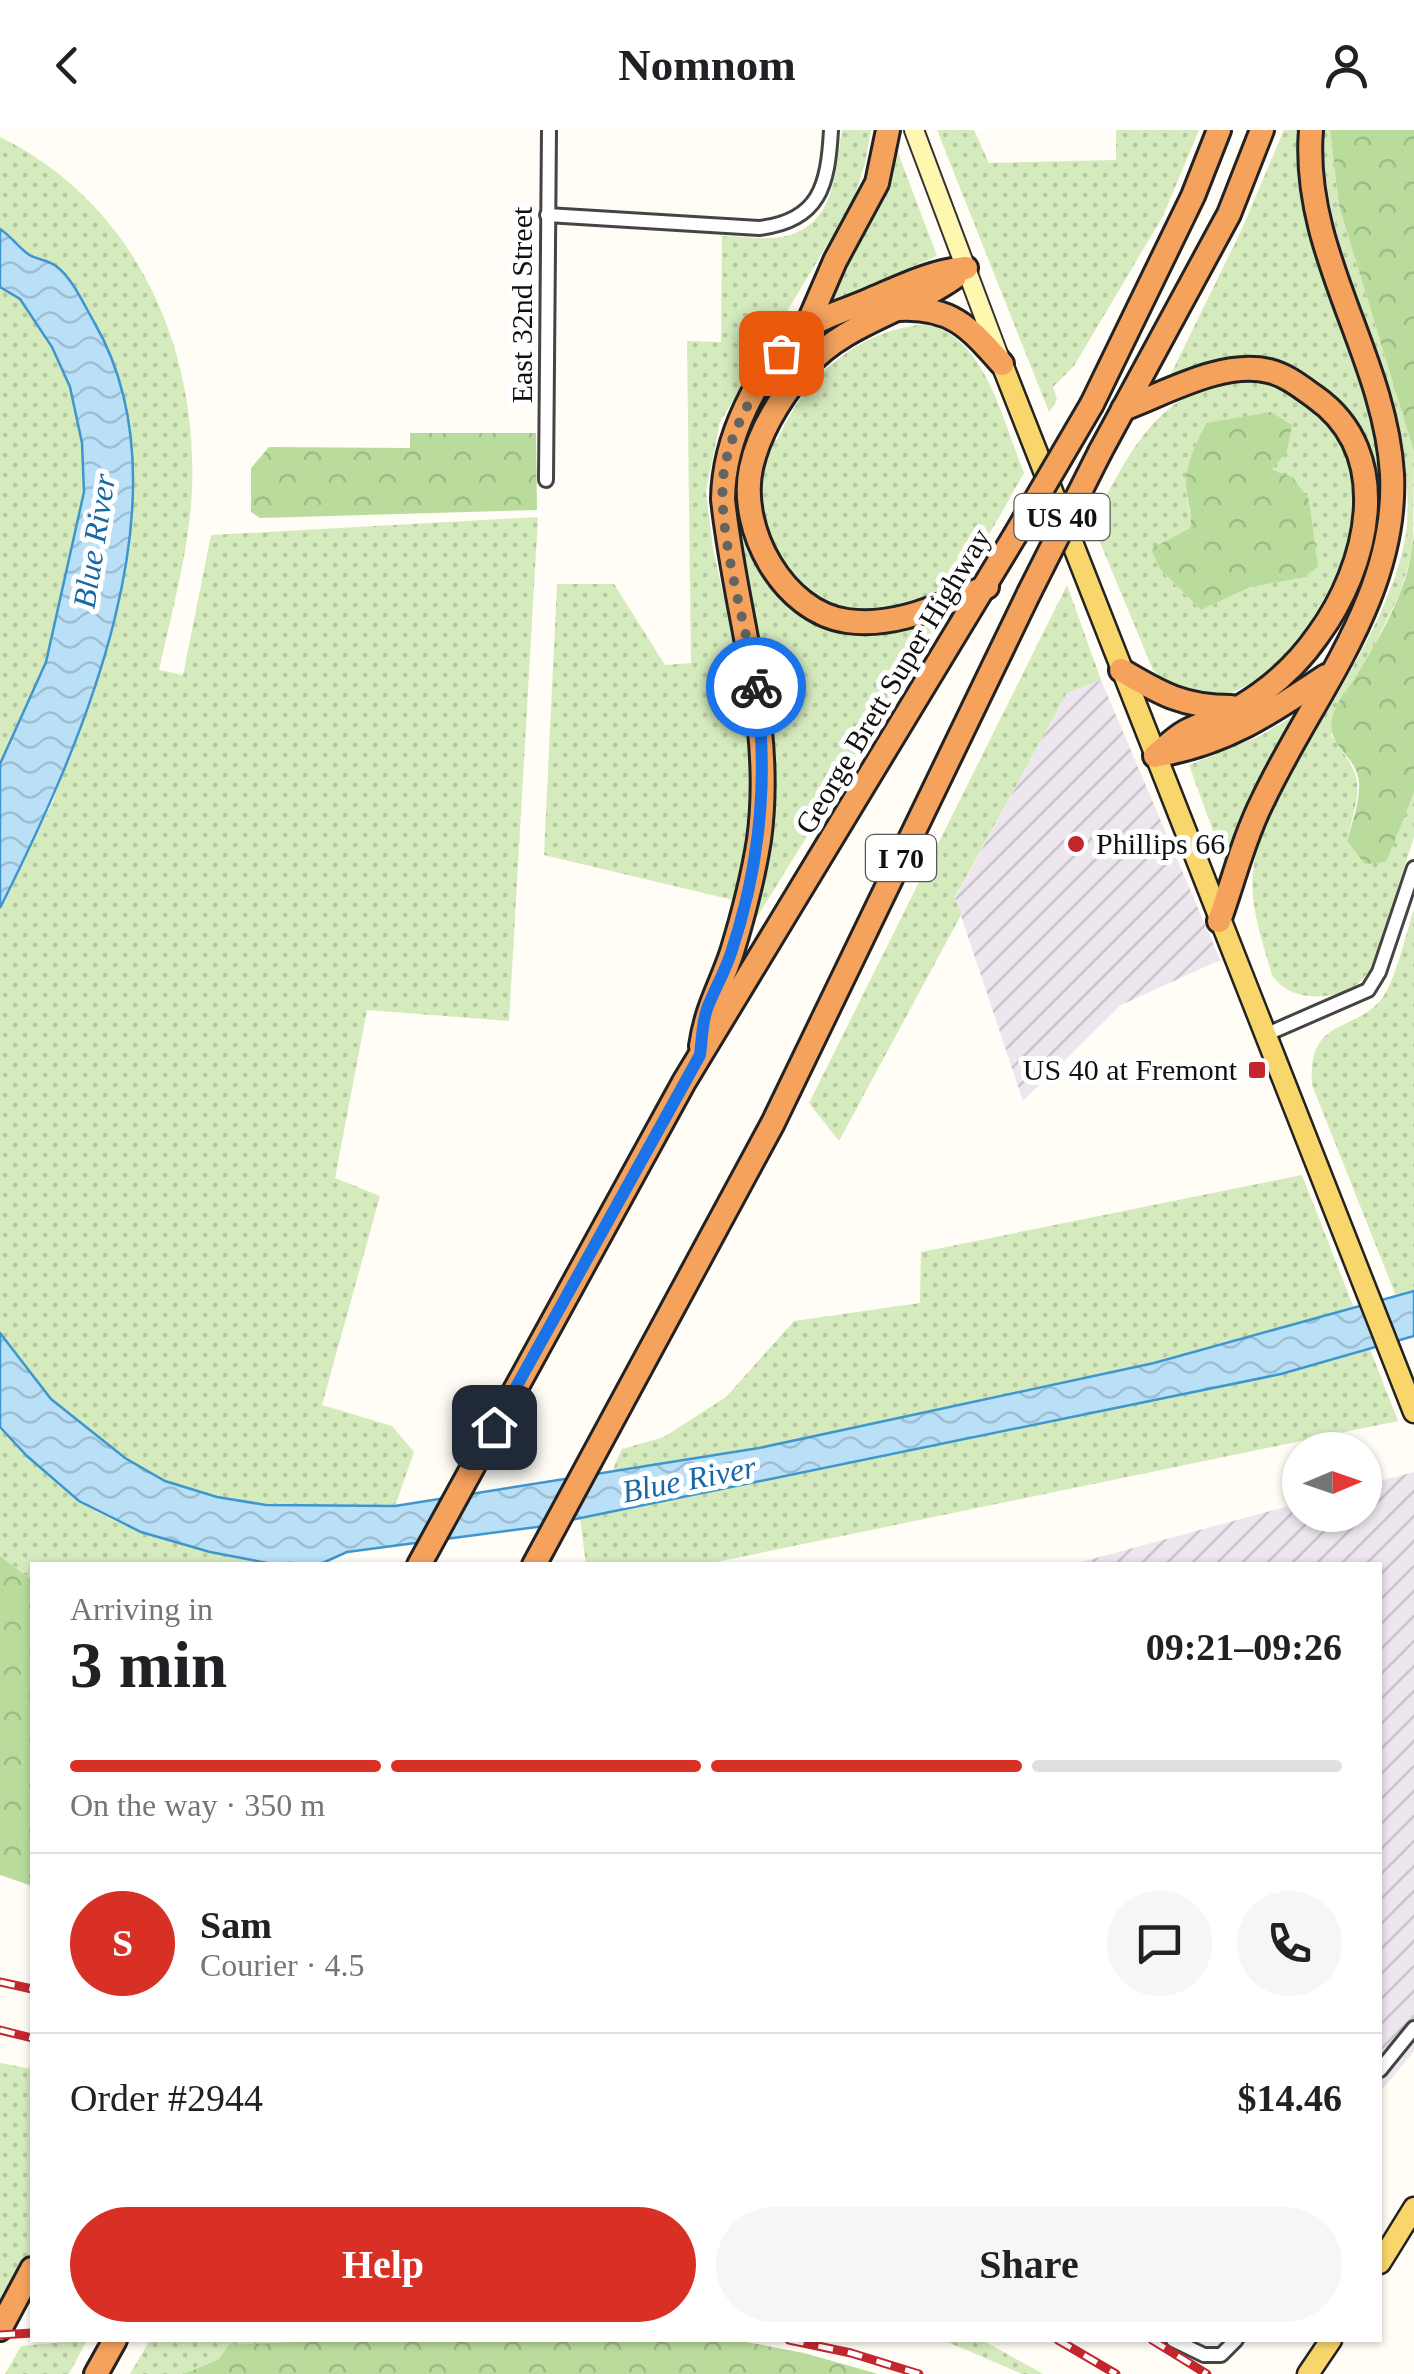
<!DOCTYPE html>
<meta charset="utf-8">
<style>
:root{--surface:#fff;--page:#f6f6f6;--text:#202124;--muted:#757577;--line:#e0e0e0;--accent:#d93025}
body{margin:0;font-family:Georgia,serif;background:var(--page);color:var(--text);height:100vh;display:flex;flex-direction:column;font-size:38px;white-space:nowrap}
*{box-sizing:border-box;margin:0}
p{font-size:32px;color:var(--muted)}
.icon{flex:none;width:55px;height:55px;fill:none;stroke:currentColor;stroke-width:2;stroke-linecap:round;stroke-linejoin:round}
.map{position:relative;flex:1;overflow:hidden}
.panel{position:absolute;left:30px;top:1432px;width:1352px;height:780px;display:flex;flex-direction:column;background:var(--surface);border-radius:0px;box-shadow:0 2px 8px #0004}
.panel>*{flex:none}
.needle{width:65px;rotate:88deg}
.controls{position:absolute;left:1282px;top:1302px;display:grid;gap:20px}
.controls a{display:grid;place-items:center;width:100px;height:100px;border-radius:50%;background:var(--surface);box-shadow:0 2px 8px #0004;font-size:50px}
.pin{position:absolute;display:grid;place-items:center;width:85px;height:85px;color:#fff;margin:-42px;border-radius:20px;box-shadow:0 5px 15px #0006}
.courier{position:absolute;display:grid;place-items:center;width:100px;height:100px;margin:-50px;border:8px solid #1a73e8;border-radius:50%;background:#fff;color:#222;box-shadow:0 2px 12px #0007}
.headline em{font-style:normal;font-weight:600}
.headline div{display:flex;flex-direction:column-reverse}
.headline{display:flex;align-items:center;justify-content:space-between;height:170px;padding:0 40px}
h1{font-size:65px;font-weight:600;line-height:75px}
.bar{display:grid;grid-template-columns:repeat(4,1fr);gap:15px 10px;align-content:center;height:120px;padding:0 40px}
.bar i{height:12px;border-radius:8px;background:var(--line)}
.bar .current{background:var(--accent)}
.bar p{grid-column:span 4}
.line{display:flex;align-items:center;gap:25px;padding:0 40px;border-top:2px solid var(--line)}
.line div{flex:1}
.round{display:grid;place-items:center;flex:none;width:105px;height:105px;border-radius:52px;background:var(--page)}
.primary-button{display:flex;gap:20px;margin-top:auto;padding:20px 40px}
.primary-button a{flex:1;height:115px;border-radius:60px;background:var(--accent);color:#fff;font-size:40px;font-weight:600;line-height:115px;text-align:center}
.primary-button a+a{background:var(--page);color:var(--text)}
header{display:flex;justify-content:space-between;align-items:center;height:130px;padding:0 40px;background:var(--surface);font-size:45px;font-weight:600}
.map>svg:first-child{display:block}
.industrial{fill:url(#industrial-furrows)}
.grass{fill:url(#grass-dots);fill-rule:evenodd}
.forest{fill:url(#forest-crowns)}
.water{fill:url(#water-waves);stroke:#3f96cf;stroke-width:2.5}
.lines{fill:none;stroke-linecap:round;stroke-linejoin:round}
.street-casing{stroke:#444;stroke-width:18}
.secondary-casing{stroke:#333;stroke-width:22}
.primary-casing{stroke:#222;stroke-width:25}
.highway-casing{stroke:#222;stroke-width:28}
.street{stroke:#fff;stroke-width:12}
.secondary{stroke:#fff6b0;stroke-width:18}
.primary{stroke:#f9d66b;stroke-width:20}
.highway{stroke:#f5a25d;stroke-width:22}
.rail-casing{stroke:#c4262e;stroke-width:9}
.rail{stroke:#fff;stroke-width:5;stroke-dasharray:15;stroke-linecap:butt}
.highway-bridge-casing{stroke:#222;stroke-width:28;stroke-linecap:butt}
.highway-bridge{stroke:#f5a25d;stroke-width:22}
.done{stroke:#646461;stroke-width:10;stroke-dasharray:0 18}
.route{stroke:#1a73e8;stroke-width:12}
.poi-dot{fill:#c4262e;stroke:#fff;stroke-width:4}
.labels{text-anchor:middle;stroke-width:10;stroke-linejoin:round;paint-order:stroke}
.shield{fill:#fff;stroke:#585858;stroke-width:2.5}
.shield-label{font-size:28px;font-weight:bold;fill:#111}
.street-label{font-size:30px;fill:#111;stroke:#fff}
.poi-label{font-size:30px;fill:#111;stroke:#fff;text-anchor:start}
.water-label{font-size:32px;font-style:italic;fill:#1768a6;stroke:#fff}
</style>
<header><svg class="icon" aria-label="back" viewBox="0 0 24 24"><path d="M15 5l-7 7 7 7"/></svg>Nomnom<svg class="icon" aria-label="person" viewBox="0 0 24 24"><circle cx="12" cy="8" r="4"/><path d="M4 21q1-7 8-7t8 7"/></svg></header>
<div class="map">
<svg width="1414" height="2244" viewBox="0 0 1414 2244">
<defs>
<pattern id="industrial-furrows" width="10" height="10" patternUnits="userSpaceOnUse" patternTransform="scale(2.5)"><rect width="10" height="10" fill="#eee6ef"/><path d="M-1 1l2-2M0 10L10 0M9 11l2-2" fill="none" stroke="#cbc4cc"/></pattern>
<pattern id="grass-dots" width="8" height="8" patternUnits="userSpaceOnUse" patternTransform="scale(2.5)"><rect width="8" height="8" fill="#d5ebbd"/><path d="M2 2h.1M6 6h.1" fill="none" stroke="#b6c8a1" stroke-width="1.8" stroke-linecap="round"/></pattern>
<pattern id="forest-crowns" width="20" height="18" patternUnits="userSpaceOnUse" patternTransform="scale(2.5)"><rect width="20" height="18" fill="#b9dc9c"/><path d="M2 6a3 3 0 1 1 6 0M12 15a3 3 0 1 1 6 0" fill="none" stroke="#9ebc85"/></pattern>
<pattern id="water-waves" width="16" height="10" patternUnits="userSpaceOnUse" patternTransform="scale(2.5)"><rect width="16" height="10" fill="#b9e0f7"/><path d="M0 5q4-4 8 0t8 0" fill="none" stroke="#9ebfd3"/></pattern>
</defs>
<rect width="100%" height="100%" fill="#fffdf5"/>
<!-- industrial -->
<g class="industrial">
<polygon points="1101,550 1220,830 1121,875 1023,971 955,768 1067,563"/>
<polygon points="1414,1342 1414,1921 1380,1962 1380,1435 1070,1435 1300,1373 1300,1385 1365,1385 1365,1355"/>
</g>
<!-- grass -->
<g class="grass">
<path d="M842,0H871L865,33L853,72L720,292L706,361L713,419L750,583L748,709L737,771L544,725L557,454H614L665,535L691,533L687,211L721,212L722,106C742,106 767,111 786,106C836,94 835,41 842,0Z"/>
<polygon points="937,0 974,0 989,33 1116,30 1116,0 1199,0 1163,86 1074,236 1053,257 1057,270 1049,282"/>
<path d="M1284,0H1297L1298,43L1308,96L1369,275L1382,326L1378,411L1373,408C1376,388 1379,367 1374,347C1361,297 1328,239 1272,232C1254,229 1187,249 1166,254L1241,101Z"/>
<path d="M1323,0H1330L1339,76L1414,322L1413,420L1399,465L1331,605C1367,654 1360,653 1347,711L1403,688L1414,663V707L1373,836C1366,845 1359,855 1348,860C1323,871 1287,869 1272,845C1263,812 1249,776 1253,741C1258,697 1281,661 1302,623C1341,555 1391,484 1406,405C1414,335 1393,270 1370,206C1346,139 1322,72 1323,0Z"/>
<path d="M0,7C134,73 198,214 192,360C189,421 172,481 159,540L183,545L211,405L538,387L509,891L367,880L335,1048L380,1066L322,1275L392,1296L414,1322L395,1376L266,1375L217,1367L165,1351L125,1328L51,1269L0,1203V778L53,671L102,535L126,440L44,129L29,125L0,99Z"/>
<polygon points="897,20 937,126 823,175 874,85"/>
<polygon points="0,157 19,169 52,217 70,257 82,313 84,362 46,532 0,634"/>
<path d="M926,194C986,207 1003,292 1024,343C999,385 979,433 939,461C838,532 719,415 771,310H777C807,246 855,201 926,194Z"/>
<path d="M1248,250C1285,254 1294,261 1320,287C1380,345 1354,420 1316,482C1282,537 1215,606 1153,540L1092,393C1129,324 1159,253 1248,250ZM1236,289L1271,339L1309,370L1317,437L1302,448L1251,457L1201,480L1160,439L1152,419L1190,398C1192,383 1186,371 1186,357C1187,333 1196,314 1206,293Z"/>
<path d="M740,390C773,487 841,530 941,490L744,808L760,748L737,395Z"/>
<polygon points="1067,455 1101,550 1067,563 955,767 961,785 839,1011 809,973"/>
<polygon points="1297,584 1256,653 1228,742 1189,635 1260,606"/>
<path d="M1414,779V1161L1396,1166L1312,955C1307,885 1356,904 1383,867C1397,846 1406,803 1414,779Z"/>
<polygon points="1302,1045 1354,1178 1154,1233 759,1318 612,1341 622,1319 664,1307 726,1267 794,1191 920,1173 921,1122"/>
<polygon points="1370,1219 1398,1291 702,1435 586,1435 580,1388 1281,1244"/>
<path d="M0,1297C24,1322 50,1351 79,1371C137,1410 211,1422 278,1435H32V1450L0,1426Z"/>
<polygon points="0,1933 32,1939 32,2174 0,2175"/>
<polygon points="87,2210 69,2244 5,2244 21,2216"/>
<polygon points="150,2210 344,2210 219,2229 184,2244 130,2244"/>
<polygon points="943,2210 982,2210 1043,2244 1022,2244"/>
</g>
<!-- forest -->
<g class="forest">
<polygon points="1330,0 1414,0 1414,322 1339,76"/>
<path d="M1271,282L1292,295L1287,321L1272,339L1293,348L1309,370L1318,437L1302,448L1251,457L1201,480L1160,439L1151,419L1190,398C1192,385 1189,377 1187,365C1182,340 1196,314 1206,293Z"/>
<polygon points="410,303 536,303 537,380 260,388 251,382 251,338 269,317 410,318"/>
<path d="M1414,401V663L1386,732L1365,734L1347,711C1352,692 1364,662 1357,643C1350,623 1327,613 1332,590C1334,574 1350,557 1358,543C1384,501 1412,451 1414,401Z"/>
<polygon points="0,1426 32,1450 32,1756 0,1745"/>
<polygon points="344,2210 736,2210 804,2223 878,2244 184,2244 219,2229 229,2215"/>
</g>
<!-- water -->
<g class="water">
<path d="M0,99C11,106 18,117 28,124C36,130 47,129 56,136C73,149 83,173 94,192C194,364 80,618 0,778V634L46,532L84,362L82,313L70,257L52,217L20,169L0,157Z"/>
<polygon points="1414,1161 1414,1206 1281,1244 537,1397 347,1422 318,1435 278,1435 210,1422 141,1402 79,1371 27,1326 0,1297 0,1203 51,1269 125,1328 165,1351 217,1367 266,1375 395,1376 759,1318 1154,1233"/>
</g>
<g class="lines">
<defs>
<g id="street">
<path d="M547,85L759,98C820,91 828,55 831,0"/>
<polyline points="546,350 549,0"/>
<polyline points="1267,904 1368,860 1379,842 1414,738"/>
<polyline points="1380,1940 1414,1898"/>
<polyline points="1173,2210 1204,2225 1221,2225 1236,2210"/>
</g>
<polyline id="secondary" points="914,0 1000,229"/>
<g id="primary">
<polyline points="1002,234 1414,1282"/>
<polyline points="1380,2133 1414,2078"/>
<polyline points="1308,2244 1331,2210"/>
</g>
<g id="highway">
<path d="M955,147C907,181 844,193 805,238C780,268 759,301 751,338C738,399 783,482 847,491C897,498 941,474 987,457"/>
<path d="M898,179C951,176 969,197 1002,234"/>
<polyline points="806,198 835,131 877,53 888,0"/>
<polyline points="1092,274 1193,66 1219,0"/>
<path d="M1123,279C1166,263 1222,230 1269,241C1286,245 1301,257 1315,267C1396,324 1368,437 1318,505C1298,534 1270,559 1240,577C1223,587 1202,593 1185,602C1174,608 1165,618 1155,626"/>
<polyline points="1100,322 1229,84 1262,0"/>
<path d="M1121,540C1161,564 1184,577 1231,577"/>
<path d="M1158,625C1225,614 1271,583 1326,546"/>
<path d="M1219,791C1233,752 1244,708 1263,670C1313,564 1398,467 1392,344C1385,225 1301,123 1311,0"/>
<path d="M701,916C707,876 720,858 732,822C743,786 753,748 759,710C775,593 735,484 723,369C724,309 756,240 803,201C821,186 851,179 872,169C905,155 930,142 966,138"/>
<polyline points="419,1435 684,952 1014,407"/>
<polyline points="534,1435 773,993 1029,463"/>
<polyline points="0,2199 32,2139"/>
<polyline points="96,2244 115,2210"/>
</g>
</defs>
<!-- street casing -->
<use href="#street" class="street-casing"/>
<!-- secondary casing -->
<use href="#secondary" class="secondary-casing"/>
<!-- primary casing -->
<use href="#primary" class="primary-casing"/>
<!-- highway casing -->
<use href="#highway" class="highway-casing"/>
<!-- street -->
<use href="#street" class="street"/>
<!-- secondary -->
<use href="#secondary" class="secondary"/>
<!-- primary -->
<use href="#primary" class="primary"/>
<!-- highway -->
<use href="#highway" class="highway"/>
<defs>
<g id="rail">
<polyline points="0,1852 32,1859"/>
<polyline points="0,1900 32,1908"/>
<polyline points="0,2205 32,2203"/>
<polyline points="789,2210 851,2223 919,2244"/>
<polyline points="1058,2210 1116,2244"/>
<polyline points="1152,2210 1207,2244"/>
</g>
</defs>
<!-- rail casing -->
<use href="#rail" class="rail-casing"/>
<!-- rail -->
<use href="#rail" class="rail"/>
<defs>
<g id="highway-bridge">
<polyline points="1014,407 1092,274"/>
<polyline points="1029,463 1100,322"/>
</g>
</defs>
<!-- highway-bridge casing -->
<use href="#highway-bridge" class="highway-bridge-casing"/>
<!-- highway-bridge -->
<use href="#highway-bridge" class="highway-bridge"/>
</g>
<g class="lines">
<!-- done -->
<path class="done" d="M756,557C747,497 715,397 724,341C731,298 756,258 781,223"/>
<!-- route -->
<path class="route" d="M494,1297L700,925C702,910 702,893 707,879C714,860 725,842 731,823C760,736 769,647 756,557"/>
</g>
<!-- markers -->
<g class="poi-dot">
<circle cx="1076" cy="714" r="10"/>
<rect x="1247" y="930" width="20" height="20" rx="5"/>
</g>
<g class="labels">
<!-- shield labels -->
<g class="shield">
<rect x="1014.5" y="364" width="95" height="46" rx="8"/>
<rect x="866" y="705" width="70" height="46" rx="8"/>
</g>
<g class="shield-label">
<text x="1062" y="397">US 40</text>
<text x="901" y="738">I 70</text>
</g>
<!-- street labels -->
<g class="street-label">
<text transform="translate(522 175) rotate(-90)" y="10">East 32nd Street</text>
<text transform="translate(893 551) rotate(-59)" y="10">George Brett Super Highway</text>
</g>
<!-- poi labels -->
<g class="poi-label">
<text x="1096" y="724">Phillips 66</text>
<text x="1237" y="950" text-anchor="end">US 40 at Fremont</text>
</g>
<!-- water labels -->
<g class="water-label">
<text transform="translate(94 411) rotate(-81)" y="11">Blue River</text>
<text transform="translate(689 1349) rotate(-11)" y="11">Blue River</text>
</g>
</g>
</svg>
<div class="controls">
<a><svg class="needle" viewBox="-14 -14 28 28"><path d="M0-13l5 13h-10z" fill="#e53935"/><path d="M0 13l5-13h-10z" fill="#757577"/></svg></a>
</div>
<div class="pin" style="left:781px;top:223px;background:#ea580c"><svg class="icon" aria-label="bag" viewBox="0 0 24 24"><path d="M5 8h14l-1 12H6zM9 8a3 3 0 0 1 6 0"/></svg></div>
<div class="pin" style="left:494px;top:1297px;background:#1f2937"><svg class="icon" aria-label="home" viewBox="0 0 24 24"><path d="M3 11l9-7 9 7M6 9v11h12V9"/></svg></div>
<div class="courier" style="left:756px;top:557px"><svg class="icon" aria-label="bike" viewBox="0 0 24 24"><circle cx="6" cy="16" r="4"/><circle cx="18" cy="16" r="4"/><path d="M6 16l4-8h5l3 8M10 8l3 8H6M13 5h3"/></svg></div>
<section class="panel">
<div class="headline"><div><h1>3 min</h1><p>Arriving in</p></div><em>09:21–09:26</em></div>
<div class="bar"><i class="current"></i><i class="current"></i><i class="current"></i><i></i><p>On the way · 350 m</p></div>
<div class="line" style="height:180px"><b class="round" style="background:var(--accent);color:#fff">S</b><div><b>Sam</b><p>Courier · 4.5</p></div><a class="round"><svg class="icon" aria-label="chat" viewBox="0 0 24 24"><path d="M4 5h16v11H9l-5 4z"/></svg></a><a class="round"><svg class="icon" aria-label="phone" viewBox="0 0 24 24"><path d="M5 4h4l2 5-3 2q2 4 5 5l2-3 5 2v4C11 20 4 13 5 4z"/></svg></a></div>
<div class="line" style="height:130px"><div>Order #2944</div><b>$14.46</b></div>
<div class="primary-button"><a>Help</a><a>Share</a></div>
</section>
</div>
